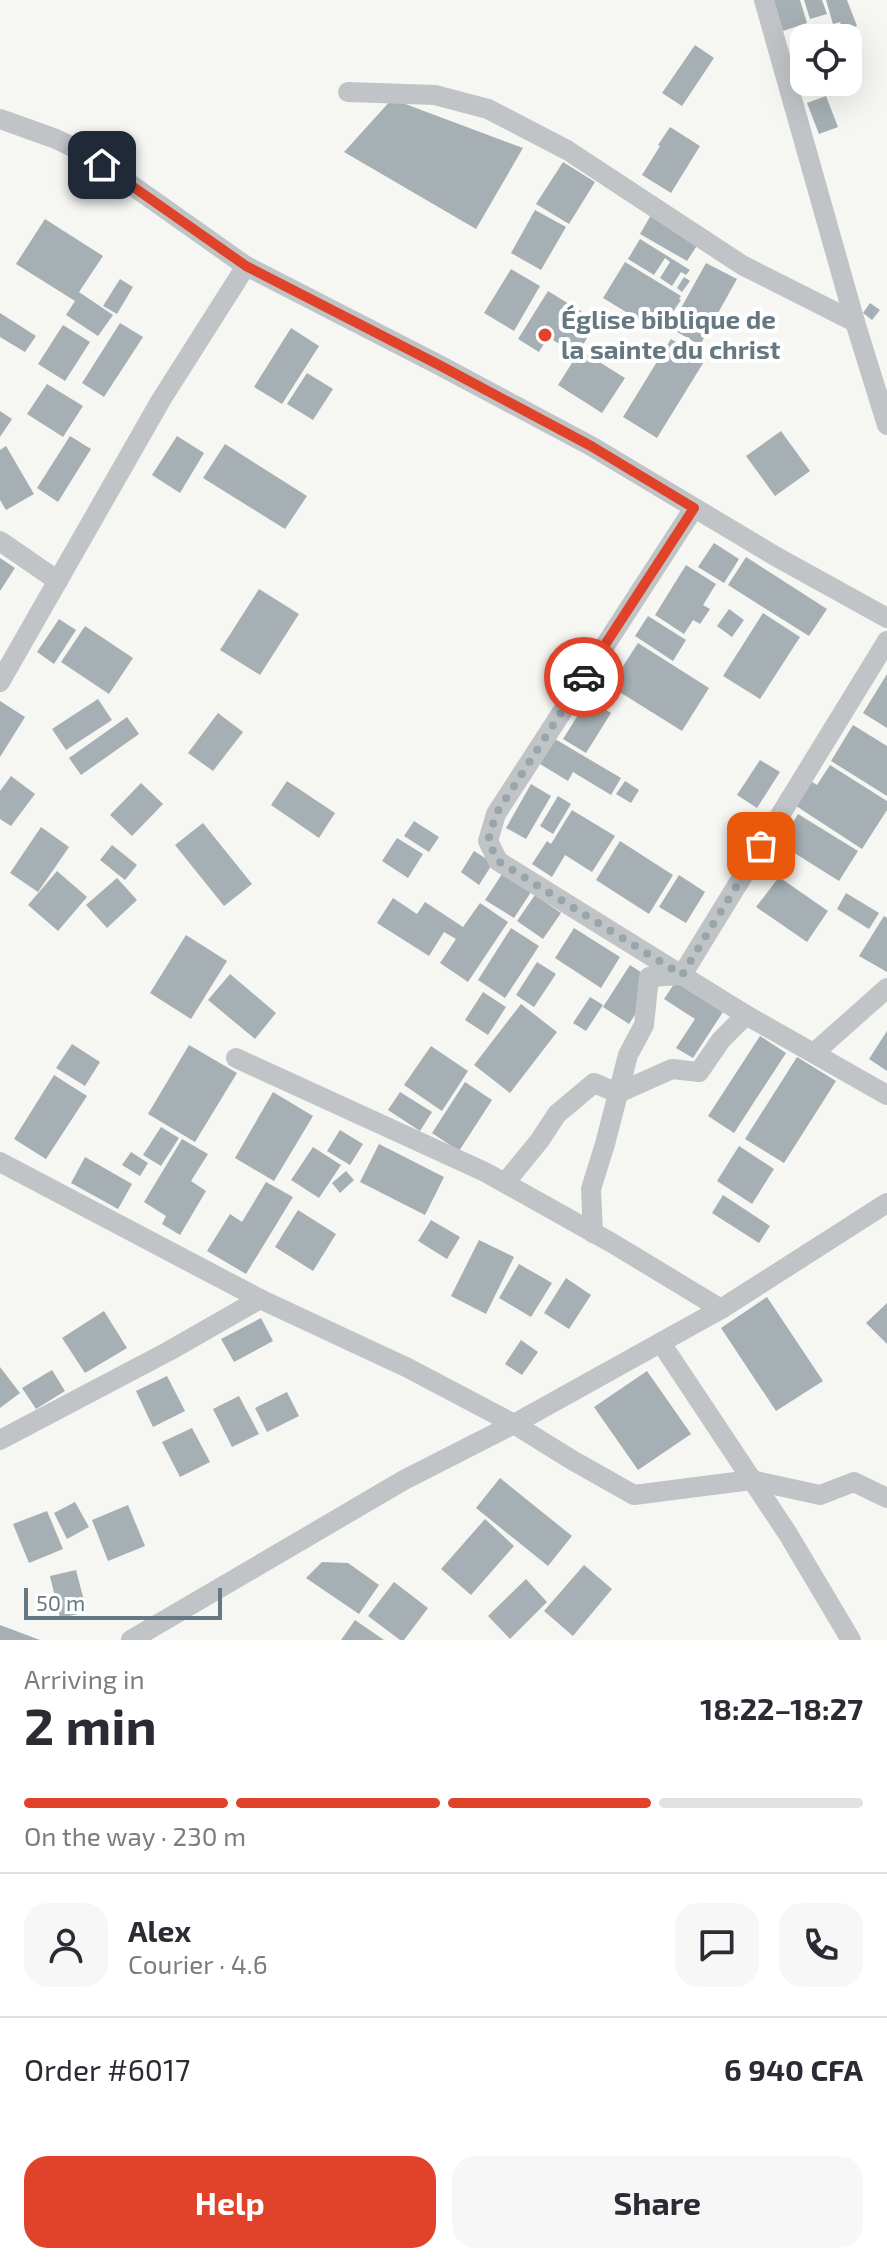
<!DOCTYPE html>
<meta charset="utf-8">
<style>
:root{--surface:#fff;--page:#f7f7f7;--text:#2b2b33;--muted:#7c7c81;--line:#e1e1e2;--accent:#e0432a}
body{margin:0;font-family:"Exo 2",sans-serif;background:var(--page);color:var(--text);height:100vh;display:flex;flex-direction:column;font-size:30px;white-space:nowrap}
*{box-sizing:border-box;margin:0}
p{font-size:26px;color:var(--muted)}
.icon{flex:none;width:44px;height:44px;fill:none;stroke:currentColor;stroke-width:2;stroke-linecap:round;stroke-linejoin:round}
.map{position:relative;height:1640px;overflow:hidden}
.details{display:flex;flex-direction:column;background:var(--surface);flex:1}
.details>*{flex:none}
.controls{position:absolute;left:790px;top:24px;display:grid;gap:16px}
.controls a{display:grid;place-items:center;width:72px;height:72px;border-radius:16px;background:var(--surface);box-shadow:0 8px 32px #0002;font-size:40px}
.scale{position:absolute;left:24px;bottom:20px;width:198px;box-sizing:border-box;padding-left:8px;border:4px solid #667983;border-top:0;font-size:22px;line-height:28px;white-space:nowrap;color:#667983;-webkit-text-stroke:6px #fff;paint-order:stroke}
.pin{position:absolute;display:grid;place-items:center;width:68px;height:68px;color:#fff;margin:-34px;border-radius:16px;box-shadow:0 4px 12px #0006}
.courier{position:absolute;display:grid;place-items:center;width:80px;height:80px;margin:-40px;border:6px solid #e0432a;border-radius:50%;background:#fff;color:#222;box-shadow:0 2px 10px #0007}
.overview em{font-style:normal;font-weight:700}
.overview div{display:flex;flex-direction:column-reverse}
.overview{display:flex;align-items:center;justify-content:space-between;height:136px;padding:0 24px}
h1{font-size:52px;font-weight:700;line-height:60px}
.bar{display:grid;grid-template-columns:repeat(4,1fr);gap:12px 8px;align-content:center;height:96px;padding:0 24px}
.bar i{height:10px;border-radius:6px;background:var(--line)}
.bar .on{background:var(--accent)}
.bar p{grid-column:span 4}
.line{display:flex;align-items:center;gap:20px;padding:0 24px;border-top:2px solid var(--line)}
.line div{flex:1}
.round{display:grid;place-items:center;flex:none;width:84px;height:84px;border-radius:24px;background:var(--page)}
.primary-button{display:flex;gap:16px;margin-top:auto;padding:16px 24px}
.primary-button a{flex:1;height:92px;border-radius:24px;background:var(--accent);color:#fff;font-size:32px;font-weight:700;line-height:92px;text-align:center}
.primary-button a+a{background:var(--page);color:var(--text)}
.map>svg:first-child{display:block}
.building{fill:#a6b0b4}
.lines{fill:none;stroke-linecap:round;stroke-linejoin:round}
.street{stroke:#c0c4c7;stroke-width:20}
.done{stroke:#98a5aa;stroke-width:8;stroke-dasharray:0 14.4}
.route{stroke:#e0432a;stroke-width:10}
.poi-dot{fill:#e0432a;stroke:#fff;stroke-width:3}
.labels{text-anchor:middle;stroke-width:8;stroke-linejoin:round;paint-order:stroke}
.poi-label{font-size:26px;font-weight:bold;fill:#667983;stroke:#fff;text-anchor:start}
</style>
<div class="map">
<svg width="887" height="1640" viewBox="0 0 887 1640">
<rect width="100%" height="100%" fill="#f6f6f3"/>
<!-- building -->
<g class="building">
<polygon points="773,0 800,0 807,23 783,31"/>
<polygon points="804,0 822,0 827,14 810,19"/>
<polygon points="826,0 847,0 857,26 843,31 840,22 833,24"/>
<polygon points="695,45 714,58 682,106 662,93"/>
<polygon points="826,96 838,127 819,134 807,103"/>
<polygon points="392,99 523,148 476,229 344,152"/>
<polygon points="670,127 700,146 671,193 642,175 660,146 658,145"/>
<polygon points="563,162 595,182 569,224 536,204"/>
<polygon points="535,210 566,227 541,270 511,253"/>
<polygon points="651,215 698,244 687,261 640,234"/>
<polygon points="45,219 103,256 79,292 113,315 98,336 66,315 75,301 16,264"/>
<polygon points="640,239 690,270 686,275 681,272 672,286 660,278 670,262 665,258 654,275 628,259"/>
<polygon points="625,262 681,296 679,299 681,300 659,332 603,298"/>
<polygon points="706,263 737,279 700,345 670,328"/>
<polygon points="511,269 540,286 514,331 484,313"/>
<polygon points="684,277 690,281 682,292 677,288"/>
<polygon points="120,279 133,287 117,314 103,306"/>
<polygon points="548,291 597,321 580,350 625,378 602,413 558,385 577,355 548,337 539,352 518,339"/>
<polygon points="870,303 880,310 872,320 863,313"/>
<polygon points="0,313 36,336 25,352 0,337"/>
<polygon points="120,323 143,337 104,397 82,383"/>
<polygon points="63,325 90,342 65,381 38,364"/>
<polygon points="291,328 319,346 282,404 254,387"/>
<polygon points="671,339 705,360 657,438 623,417"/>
<polygon points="307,373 333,389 313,420 287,404"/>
<polygon points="47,384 83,406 63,437 27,414"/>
<polygon points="0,411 12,419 0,437"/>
<polygon points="781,431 810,471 775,496 746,456"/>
<polygon points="70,436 91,449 58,502 37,488"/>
<polygon points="177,436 204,453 180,493 152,475"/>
<polygon points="225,444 307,496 285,529 203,478"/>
<polygon points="6,446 34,494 6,510 0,500 0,450"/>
<polygon points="714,543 739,559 724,583 698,567"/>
<polygon points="746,557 827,609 809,636 728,585"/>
<polygon points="0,558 15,568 0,591"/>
<polygon points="686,565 716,584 703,605 710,609 700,624 693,620 684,634 655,615"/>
<polygon points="259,589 299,614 260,675 220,650"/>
<polygon points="729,609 744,620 732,637 717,626"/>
<polygon points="763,613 800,637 760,699 723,676"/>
<polygon points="648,616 686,640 673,661 635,636"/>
<polygon points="59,619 76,630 54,664 37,652"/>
<polygon points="85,626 133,658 109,694 61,662"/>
<polygon points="638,643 709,688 682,731 610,686"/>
<polygon points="887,674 887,728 863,713"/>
<polygon points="98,699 112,720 66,750 52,729"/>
<polygon points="588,699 611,713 586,753 563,739"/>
<polygon points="0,701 25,717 0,757"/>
<polygon points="218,713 243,732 213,771 188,753"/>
<polygon points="127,717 139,734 81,775 69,758"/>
<polygon points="853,725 887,746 887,796 831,761"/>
<polygon points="555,739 621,778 611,795 573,772 568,781 540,764"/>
<polygon points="760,760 780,772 757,808 737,795"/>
<polygon points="830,765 887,801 887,810 862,849 793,804 809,780 817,785"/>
<polygon points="11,776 35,794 11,826 0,819 0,791"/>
<polygon points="287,781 335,813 319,838 271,805"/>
<polygon points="625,781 639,790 631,803 616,794"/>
<polygon points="141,783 163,804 132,836 110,815"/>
<polygon points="531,784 551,796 526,839 506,828"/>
<polygon points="558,796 571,804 553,834 540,826"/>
<polygon points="572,810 615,836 592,872 565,855 552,877 532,864 547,841 551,844"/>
<polygon points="798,814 858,851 839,881 780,844"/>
<polygon points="414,821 439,837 429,852 404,836"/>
<polygon points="203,823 252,884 224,906 175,845"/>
<polygon points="41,827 69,847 38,892 10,873"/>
<polygon points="397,838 423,854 408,878 382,861"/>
<polygon points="620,841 673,875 649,914 596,880"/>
<polygon points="112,845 137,865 125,880 100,860"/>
<polygon points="474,851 493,863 479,885 461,872"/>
<polygon points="506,868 535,886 514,918 485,900"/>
<polygon points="57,871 87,897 58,931 28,905"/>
<polygon points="679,875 705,892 686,923 659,907"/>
<polygon points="779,877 828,911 807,942 756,907"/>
<polygon points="117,878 137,900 107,928 86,905"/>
<polygon points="846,893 879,913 869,929 837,909"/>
<polygon points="535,895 561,913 543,939 517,921"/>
<polygon points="393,898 417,914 425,902 463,927 480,903 508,922 468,982 440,963 456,939 444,932 429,956 377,923"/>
<polygon points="884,916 887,918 887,972 859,956"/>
<polygon points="511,928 539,946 505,998 478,980"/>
<polygon points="574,928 620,957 601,988 555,958"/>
<polygon points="186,935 227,961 191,1019 150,993"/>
<polygon points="537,962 556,974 534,1007 516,995"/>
<polygon points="630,965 656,982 629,1024 603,1007"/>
<polygon points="230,974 276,1013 255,1039 208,1000"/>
<polygon points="676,981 723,1012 693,1058 676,1048 695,1019 664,999"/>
<polygon points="483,992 506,1007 488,1035 465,1020"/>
<polygon points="590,997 603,1005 586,1031 573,1023"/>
<polygon points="521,1004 557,1032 510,1093 474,1065"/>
<polygon points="887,1031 887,1071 869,1059"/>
<polygon points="760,1036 786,1053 734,1133 708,1116"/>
<polygon points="72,1044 100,1062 85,1086 56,1068"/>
<polygon points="189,1045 237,1073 195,1142 148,1114"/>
<polygon points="431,1046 468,1071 442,1111 404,1085"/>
<polygon points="797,1057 836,1081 784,1163 745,1139"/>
<polygon points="54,1075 87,1096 46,1159 14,1139"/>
<polygon points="465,1082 492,1100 459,1151 432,1133"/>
<polygon points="273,1092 313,1116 274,1181 235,1158"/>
<polygon points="400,1092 432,1112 420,1131 388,1110"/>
<polygon points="161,1127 179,1138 161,1166 143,1155"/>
<polygon points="340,1130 363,1144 350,1165 327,1151"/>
<polygon points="182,1139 208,1154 191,1181 206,1191 180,1235 162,1224 166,1216 144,1202"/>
<polygon points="379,1144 444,1177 425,1215 360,1182"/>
<polygon points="739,1146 774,1169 752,1204 717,1181"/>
<polygon points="313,1147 341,1165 319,1198 291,1180"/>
<polygon points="131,1152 148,1163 140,1176 122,1165"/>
<polygon points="85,1157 132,1184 118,1209 71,1183"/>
<polygon points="346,1171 354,1180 340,1193 332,1183"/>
<polygon points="266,1182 293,1197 246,1274 207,1251 230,1214 242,1222"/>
<polygon points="723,1195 770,1226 759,1243 712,1213"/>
<polygon points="298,1210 336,1234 313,1271 275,1247"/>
<polygon points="431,1220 460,1237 447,1259 418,1241"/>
<polygon points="479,1240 514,1257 486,1314 451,1296"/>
<polygon points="519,1264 552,1283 531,1317 499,1298"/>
<polygon points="566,1278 591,1295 569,1329 544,1313"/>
<polygon points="767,1297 823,1381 776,1411 721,1328"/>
<polygon points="887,1303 887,1344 866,1323"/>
<polygon points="104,1311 127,1348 85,1373 62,1338"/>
<polygon points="261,1318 273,1341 234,1362 221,1339"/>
<polygon points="521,1340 538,1352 522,1375 505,1364"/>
<polygon points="0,1367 20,1393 0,1408"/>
<polygon points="52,1370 65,1391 36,1409 22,1388"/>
<polygon points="647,1371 691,1434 638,1470 594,1407"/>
<polygon points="167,1376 185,1411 153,1427 136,1391"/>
<polygon points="287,1392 299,1416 267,1432 255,1408"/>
<polygon points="239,1396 259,1434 232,1447 213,1409"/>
<polygon points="192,1428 210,1462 180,1477 162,1442"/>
<polygon points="500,1478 572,1536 548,1566 476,1508"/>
<polygon points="75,1502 89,1527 67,1539 54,1513"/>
<polygon points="128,1505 145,1546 108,1561 92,1520"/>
<polygon points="47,1511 63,1549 29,1563 13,1524"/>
<polygon points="485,1519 514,1546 471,1595 441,1569"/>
<polygon points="322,1562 348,1563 379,1585 359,1614 306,1578"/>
<polygon points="584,1565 612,1589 573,1636 544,1611"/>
<polygon points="76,1570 87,1612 60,1618 50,1576"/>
<polygon points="526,1579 547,1602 510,1639 488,1616"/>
<polygon points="394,1582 428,1608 404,1640 400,1640 368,1616"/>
<polygon points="355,1620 384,1640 341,1640"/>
<polygon points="0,1625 40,1640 0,1640"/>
</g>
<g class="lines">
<!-- street -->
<g class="street">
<polyline points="764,0 855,322 887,425"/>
<polyline points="348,92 435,95 488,109 567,150 742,265 855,322"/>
<polyline points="0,119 56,139 89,155 246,266 441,366 591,446 775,556 887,618"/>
<polyline points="694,508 496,814 488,841 498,861 746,1015 887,1095"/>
<polyline points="0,541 58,581"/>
<polyline points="0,682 161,400 246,266"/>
<polyline points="682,975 887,641"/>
<polyline points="814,1053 887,988"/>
<polyline points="236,1058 485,1172 612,1243 721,1309"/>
<polyline points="0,1162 260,1299 408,1368 514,1424 572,1460 634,1495 751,1480 820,1495 854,1482 887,1498"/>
<polyline points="505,1183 540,1140 557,1114 594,1083 618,1093 672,1069 699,1072 721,1040 746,1015"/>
<polyline points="593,1233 591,1189 605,1144 628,1055 644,1025 649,977 682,975"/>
<polyline points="661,1343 788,1534 851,1640"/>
<polyline points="0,1440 169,1351 260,1299"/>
<polyline points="131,1640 404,1480 514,1424 721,1309 887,1203"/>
</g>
</g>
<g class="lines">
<!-- done -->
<polyline class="done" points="584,677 496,814 488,841 498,861 682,975 761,846"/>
<!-- route -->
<polyline class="route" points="102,165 246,266 441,366 591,446 694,508 584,677"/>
</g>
<!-- markers -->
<circle class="poi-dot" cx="545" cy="335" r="8"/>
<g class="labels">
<!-- poi labels -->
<g class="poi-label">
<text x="561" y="329">Église biblique de<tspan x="561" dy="30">la sainte du christ</tspan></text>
</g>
</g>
</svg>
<div class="controls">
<a><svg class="icon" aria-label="locate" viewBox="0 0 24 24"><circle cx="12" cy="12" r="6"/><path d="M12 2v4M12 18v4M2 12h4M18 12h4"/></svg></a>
</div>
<div class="scale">50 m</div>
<div class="pin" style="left:761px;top:846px;background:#ea580c"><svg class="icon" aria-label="bag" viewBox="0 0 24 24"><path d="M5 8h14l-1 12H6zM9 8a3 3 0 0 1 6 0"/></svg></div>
<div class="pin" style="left:102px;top:165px;background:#1f2937"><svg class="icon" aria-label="home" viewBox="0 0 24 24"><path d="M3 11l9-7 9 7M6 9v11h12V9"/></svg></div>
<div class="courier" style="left:584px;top:677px"><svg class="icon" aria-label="car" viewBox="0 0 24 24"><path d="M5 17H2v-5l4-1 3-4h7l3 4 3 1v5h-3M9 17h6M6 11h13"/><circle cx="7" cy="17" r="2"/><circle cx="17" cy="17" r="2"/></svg></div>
</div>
<section class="details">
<div class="overview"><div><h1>2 min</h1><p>Arriving in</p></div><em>18:22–18:27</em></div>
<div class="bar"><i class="on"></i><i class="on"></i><i class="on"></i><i></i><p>On the way · 230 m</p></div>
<div class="line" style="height:144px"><a class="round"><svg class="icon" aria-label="person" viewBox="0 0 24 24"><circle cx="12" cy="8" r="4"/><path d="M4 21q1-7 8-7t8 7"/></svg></a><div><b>Alex</b><p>Courier · 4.6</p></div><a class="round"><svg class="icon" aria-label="chat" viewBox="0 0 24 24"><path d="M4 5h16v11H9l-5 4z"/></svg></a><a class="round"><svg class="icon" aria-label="phone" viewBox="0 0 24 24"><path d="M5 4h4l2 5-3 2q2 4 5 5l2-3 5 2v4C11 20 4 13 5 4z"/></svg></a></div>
<div class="line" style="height:104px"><div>Order #6017</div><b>6 940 CFA</b></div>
<div class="primary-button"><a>Help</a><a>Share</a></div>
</section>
